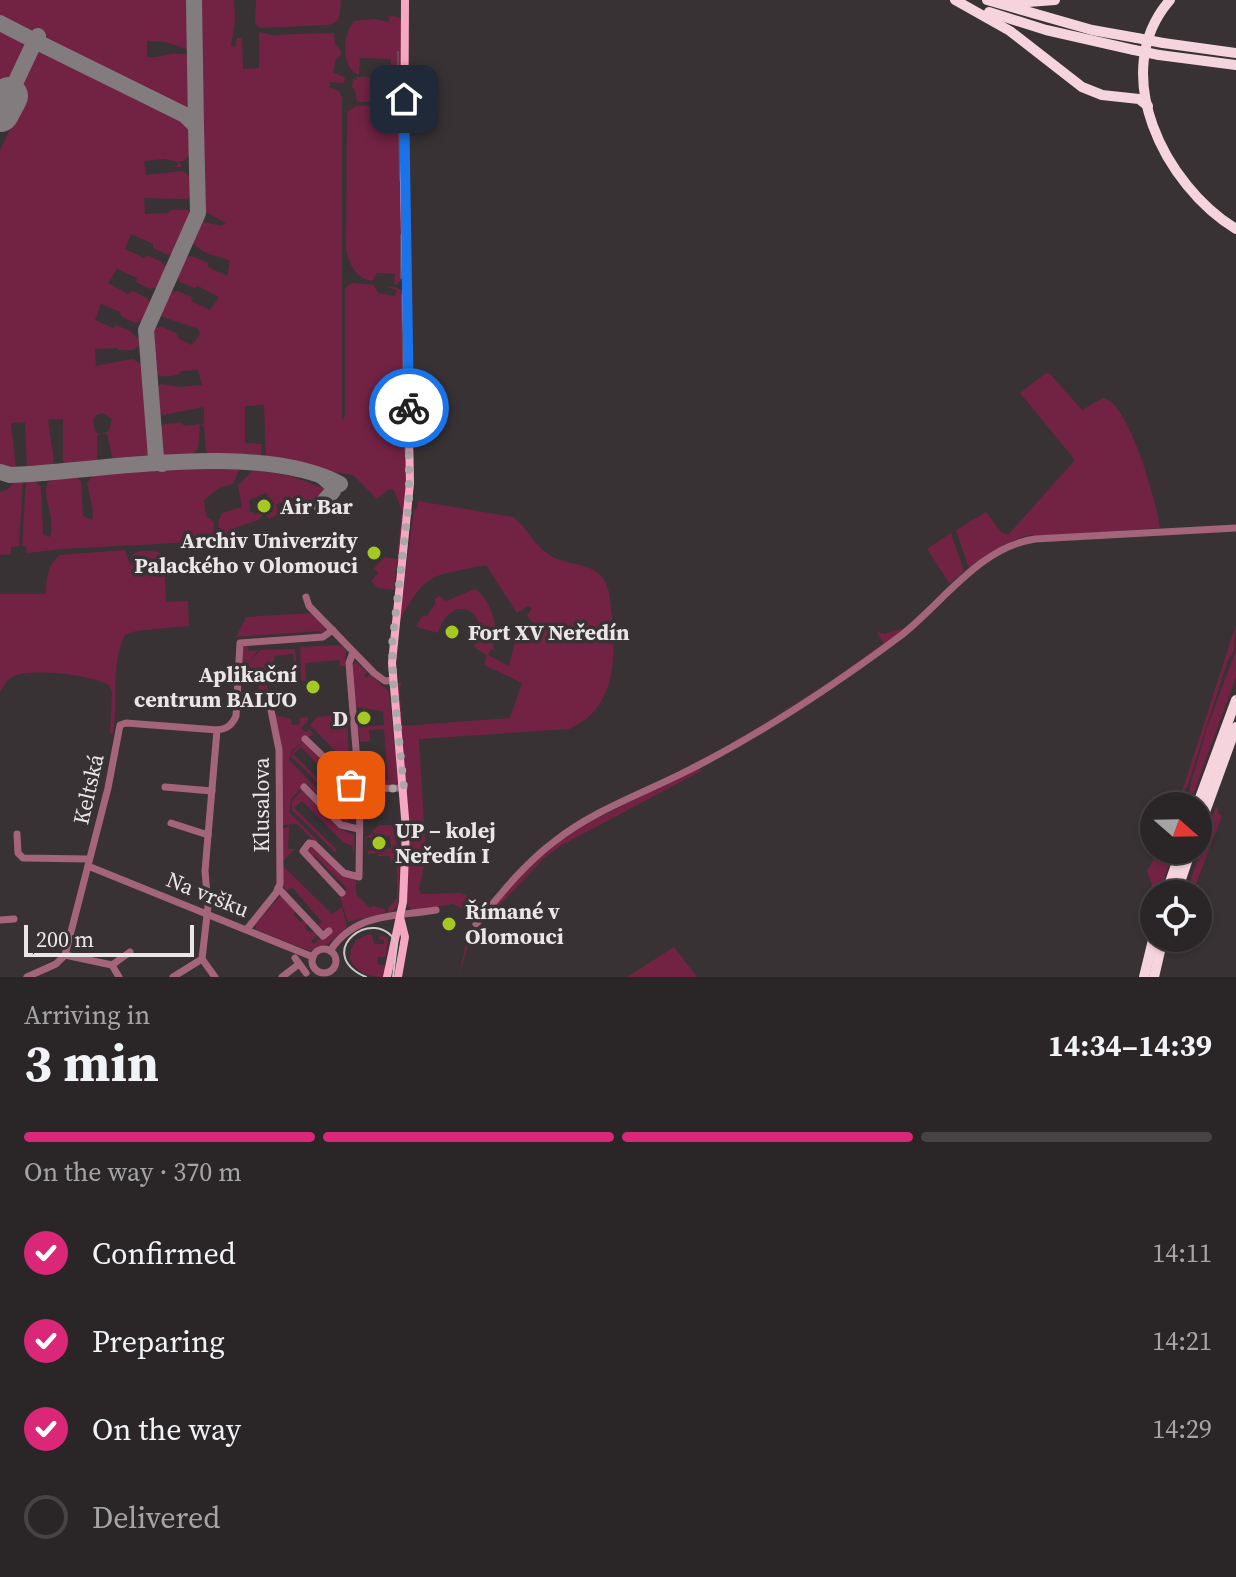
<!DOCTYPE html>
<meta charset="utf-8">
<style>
:root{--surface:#2a2627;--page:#322e2f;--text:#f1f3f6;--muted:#a5a5a7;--line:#464344;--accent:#db2777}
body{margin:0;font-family:"Source Serif 4",serif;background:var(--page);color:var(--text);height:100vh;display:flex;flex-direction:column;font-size:30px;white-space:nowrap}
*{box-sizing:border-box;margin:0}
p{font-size:26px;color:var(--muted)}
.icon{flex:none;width:44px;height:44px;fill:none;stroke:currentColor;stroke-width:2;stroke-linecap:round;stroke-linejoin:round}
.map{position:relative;height:977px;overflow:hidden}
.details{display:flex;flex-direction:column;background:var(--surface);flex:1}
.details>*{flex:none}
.needle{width:52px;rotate:110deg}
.fabs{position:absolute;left:1140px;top:792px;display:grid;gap:16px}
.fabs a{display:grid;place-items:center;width:72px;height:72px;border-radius:50%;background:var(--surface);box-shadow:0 2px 6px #0004,0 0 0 2px var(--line);font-size:40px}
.scale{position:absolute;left:24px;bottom:20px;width:170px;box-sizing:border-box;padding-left:8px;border:4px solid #eae6e7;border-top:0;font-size:22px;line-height:28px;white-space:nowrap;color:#eae6e7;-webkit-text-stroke:6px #383234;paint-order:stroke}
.pin{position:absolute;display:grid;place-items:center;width:68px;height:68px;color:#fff;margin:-34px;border-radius:16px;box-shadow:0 4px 12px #0006}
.courier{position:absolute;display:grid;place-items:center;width:80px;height:80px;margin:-40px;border:6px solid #1a73e8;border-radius:50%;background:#fff;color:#222;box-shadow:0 2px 10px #0007}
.headline em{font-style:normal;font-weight:700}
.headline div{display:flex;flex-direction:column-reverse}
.headline{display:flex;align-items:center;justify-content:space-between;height:136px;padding:0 24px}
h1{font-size:52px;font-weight:700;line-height:60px}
.bar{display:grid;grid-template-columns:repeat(4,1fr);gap:12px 8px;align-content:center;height:96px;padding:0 24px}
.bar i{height:10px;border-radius:6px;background:var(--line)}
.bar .active{background:var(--accent)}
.bar p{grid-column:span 4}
ol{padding:0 24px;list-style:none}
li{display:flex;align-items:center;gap:24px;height:88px}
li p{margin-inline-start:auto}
li .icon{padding:8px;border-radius:50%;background:var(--accent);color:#fff;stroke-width:4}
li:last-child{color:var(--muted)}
li i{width:44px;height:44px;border:4px solid var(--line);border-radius:50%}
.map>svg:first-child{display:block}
.green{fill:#722344}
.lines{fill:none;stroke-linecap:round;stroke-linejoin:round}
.stream{stroke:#6d4b5a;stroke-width:2}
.taxiway{stroke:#827c7e;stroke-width:16}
.runway{stroke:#827c7e;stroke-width:38}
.minor{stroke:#a4657b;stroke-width:7}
.major{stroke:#f6a8c2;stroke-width:8}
.highway{stroke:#f5d4de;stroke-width:10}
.tram{stroke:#cbc7c8;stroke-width:2}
.highway-bridge{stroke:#f5d4de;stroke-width:10}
.done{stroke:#aca7a8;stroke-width:8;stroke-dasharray:0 14.4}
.route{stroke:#1a73e8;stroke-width:10}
.poi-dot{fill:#a5c822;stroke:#383234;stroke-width:3}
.labels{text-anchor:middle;stroke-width:7;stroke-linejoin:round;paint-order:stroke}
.poi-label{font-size:22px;font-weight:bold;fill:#eae6e7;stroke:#383234;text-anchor:start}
.street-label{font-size:22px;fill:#eae6e7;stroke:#383234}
</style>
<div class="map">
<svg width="1236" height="977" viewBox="0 0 1236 977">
<rect width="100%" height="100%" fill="#383234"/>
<!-- green -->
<g class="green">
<path d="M0,0H190L188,4L191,7L190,39L192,41L188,43L193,47L187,49L165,42L147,41V57C163,59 175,48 191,57L193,100L188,108L181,109L33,33L27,43L23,41L25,49L4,93L0,91Z"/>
<path d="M196,0H234L235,21L231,45L235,48L237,38H242L243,69L259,68V32L271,35L334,33L335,43L342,53L336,59L333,72L345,78L344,83L330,82L329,87L339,91L342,98V421L345,415V288L352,283L374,285L378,293L395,296L397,290L387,287C394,286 402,288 404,295L407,499L405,500L404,518L407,501C405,528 404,561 396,586L400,561H397L394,590L378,588L371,581L378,573L374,568L385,557L397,559L402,511L394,490L389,489L377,499L353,475L266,461L264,405L245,406V443L262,444L261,455L246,454V457L257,460L213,457L206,451L204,426L201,425L204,423V407L163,415L156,410L154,391L161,384L180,387L202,385L198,370L181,371L179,374C169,377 161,378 153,372L148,343L153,328L162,327L176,333L179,339L192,345L200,335L199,329L163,317L159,310L167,293L177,291L192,297L191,301L210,310L219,297L198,286L195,288L180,282L175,273L183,259L191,256L208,263V267L227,276L230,261C216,254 199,255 192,240L201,221L221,226L226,223L202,210Z"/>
<path d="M256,0H341C339,12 343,22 328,25L260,28L255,23Z"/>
<path d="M393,16L400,18L401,22L404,276L397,284H394L395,274L377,273L372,281C356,279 348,263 346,248L347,112L356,106L389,104V101L357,102L355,89L352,88L353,79L358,80L355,77H390L391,59L360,58L359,75C341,68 342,35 354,21L375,19L388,22L390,18L386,17Z"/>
<path d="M46,50L181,117L191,129L192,152L184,161L179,162L182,167H172L178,166V162L164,159L144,161L146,175L183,171L191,178L192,194L187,199L144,198L145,214L168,213L170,210H188C194,224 182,250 168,255L153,248V244L131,234L125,249L144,258L147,255L163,263L168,271L160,286L151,289L136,282L137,278L117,269L108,283L128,294L133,291L147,298L151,305L145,319L135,323L121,316L120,312L101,304L95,320L113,328L116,325L130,331L143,343L133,350H118L117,348L95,349L96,366L132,359L142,364L151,453L149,462L114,465L107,434H101L109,431L112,419L102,413L96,415L93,420L95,431L100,435L97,436V466L67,469L63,461V419H48L54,462L51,470L31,471L27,468L25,422L11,423L16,470L10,473L0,469V150L23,102L16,97L37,51Z"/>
<path d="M1046,373L1050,374L1082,410L1103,398C1129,402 1157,503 1160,528L1043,536C1017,530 993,555 972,568L968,566L956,530L986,512L1001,532L1008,535L1075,460L1020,393Z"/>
<polygon points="181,423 185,426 200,424 198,448 189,459 166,461 160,453 158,430 164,424"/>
<path d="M211,464L233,465L239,470L233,484L219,488L204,500L206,516L214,522L213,541L62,549L27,553L26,546H22L26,479L29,477L41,487L43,534L50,537C59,509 24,477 72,474L81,481L83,516L92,520C95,508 89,496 87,483L95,473Z"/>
<polygon points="254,470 291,476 326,489 296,519 289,500 290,508 287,509 283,502 276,504 279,513 270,519 265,515 274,506 274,503 266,493 249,500 250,512 255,513 252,516 263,510 265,513 260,519 235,528 235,540 221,540 218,522 222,513 242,507 238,485"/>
<polygon points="18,478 23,479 19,546 11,547 11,554 0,555 0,492 7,490"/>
<path d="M418,501L513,517C527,527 534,545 548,554C571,570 601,558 609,592C615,639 624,706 569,729L419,739L426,858L419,889L421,894L461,893L486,905C513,883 532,853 561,833C604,804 652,787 697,762C762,727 824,686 884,643L877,632L884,634L907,627L870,655L737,740L562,833L533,857L476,920L470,919L464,909L453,904L413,911L406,903L409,829L397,684L402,682L399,689L403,726L510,718L522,683L484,665L487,655L474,647C494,611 451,590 438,633L416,627L422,616H427L435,604V599L439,596L446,601L475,589C490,597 501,631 493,646L495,651L491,649L488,655L509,666L519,625L532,629L535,625L527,616L532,608L528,606L517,613L486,565C431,577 427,570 399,622L414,510L418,507Z"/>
<polygon points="951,533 964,571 950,584 927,549"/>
<path d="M125,550L130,565L133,554C142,549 156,550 164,555L166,602L188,601L189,626L136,631L125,635C110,663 119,703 113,733L110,734L112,692L109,685C94,675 28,667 12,677C6,680 3,687 0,692V594H46C46,579 48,564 60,555Z"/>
<polygon points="313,613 327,632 321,634 320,631 236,637 246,617"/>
<polygon points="1236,624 1234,651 1228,660 1188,784 1179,801"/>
<polygon points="247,645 248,651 258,650 249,663 260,650 295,649 296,661 294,662 293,654 274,656 275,683 267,683 267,688 273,692 275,704 259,693 258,679 243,679 243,647"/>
<polygon points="341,645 346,650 345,666 340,666 339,660 305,663 306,681 301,681 300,647"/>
<polygon points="1236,650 1236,677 1194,792 1190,794 1190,786 1208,725"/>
<polygon points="356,662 367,672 364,675 366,678 370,674 389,692 398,784 374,787 366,783 388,780 384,729 369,730 370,741 360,742 358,727 384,725 383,711 355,707 352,665"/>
<polygon points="347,714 349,765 310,725 317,717"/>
<polygon points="275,715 291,719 292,725 300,724 300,718 308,717 307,722 301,728 305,732 309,729 313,734 292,750 289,760 352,825 343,823 344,819 306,783 291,799 289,812 318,841 316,843 297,824 283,825"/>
<path d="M303,742L353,793V797L347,804L344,801L349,796L301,747L293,754L342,803L338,807L336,801L332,800C322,789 302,764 291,758L293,751Z"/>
<polygon points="699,767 701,771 562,845 543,859 470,937 459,977 467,939 511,887 553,844 578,828"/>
<polygon points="302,790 340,829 354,835 354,854 352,846 343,842 302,801 294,808 336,849 336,853 292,810 292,801"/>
<polygon points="1218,807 1218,813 1222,816 1192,894 1186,894 1215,808"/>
<polygon points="379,825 394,825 395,840 400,850 398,904 393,911 388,912 388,908 397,898 397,867 391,861 390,856 378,856 378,854 392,852 368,854 365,838 372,833 375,837 366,838 367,851 391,848 390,836 378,837 372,831"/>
<polygon points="289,827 288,849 295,849 283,861 284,867 332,914 342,907 347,927 328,944 310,951 257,930 255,925 281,895 296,911 293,914 300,922 304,920 308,924 304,927 310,933 314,931 318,935 311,941 313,944 330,932 318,926 322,922 292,887 287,891 282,885 283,828"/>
<polygon points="313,846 340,873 356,881 356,894 370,908 373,906 385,909 385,913 348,922 340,897 347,888 314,855 311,858 307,851"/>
<polygon points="1163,850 1174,850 1159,894 1154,894 1152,917 1146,919 1144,917 1152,885 1147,871 1155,857"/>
<path d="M372,934L374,944H384V940L378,939L380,935L388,938L386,957H378L377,964L386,966L384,977C370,977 356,973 350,958C350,944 358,936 372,934Z"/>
<polygon points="674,947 697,977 627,977"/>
</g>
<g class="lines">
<!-- stream -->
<g class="stream">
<polyline points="398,52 400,180"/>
<polyline points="401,235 401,278"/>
<polyline points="402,295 405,452"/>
</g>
<!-- taxiway -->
<g class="taxiway">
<polyline points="194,0 196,126"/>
<polyline points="0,23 35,41 38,36"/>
<polyline points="9,96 35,41 185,115 196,126 198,213 146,330 156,458 162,464"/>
<path d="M0,472L10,475L30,474C115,468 265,443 340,484"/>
<polyline points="321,505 333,491 332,485 323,477"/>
</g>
<!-- runway -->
<polyline class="runway" points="0,113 9,96"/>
<!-- minor -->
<g class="minor">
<polyline points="306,597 309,606 374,673 385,681 393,680"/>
<polyline points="238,695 270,705 279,750 280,884 276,893 247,929"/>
<polyline points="305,739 357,789 404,788"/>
<polyline points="165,787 212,791"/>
<polyline points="304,787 341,825 359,829"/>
<polyline points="171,823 208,835"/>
<polyline points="17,834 18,853 23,858 89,859"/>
<polyline points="88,866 313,957"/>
<polyline points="278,888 323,936 329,931"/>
<polyline points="342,893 303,851 309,843 314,844 344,873 359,877 360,799 349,663 353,652"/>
<polyline points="0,920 14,919"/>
<path d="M476,924C500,895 524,864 555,841C594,810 644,793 689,770C762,733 833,686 899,637C941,605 979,547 1035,539L1236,528"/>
<circle cx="324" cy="961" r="12"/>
<path d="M330,951C356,912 394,917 436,910"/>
<path d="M65,955L108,788L120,725L126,723L217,730C227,729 232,725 236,716L240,643L323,637L333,630"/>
<polyline points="65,955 112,965 119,977"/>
<polyline points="295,958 306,973"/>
<polyline points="202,959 215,977"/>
<polyline points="112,965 130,952"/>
<polyline points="27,977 56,964 65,955"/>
<polyline points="173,977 202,959 208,906 205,871 217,730"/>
<polyline points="282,977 299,964"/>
</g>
<!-- major -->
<g class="major">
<polyline points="387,977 403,902 406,830 392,663 410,483 404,183 405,0"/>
<polyline points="398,977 405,937 400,917"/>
</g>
<!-- highway -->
<g class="highway">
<polyline points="955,0 1010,31 1082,87 1102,95 1139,99 1148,106"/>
<polyline points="987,0 1092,30 1137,38"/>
<polyline points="1005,0 1028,2 1055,0"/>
<path d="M1170,0C1107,72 1165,186 1236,229"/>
<polyline points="989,12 1046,30 1134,50"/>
<polyline points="1163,43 1236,53"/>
<polyline points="1159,55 1236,65"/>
<polyline points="1197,806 1236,700"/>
<polyline points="1198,831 1236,727"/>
<polyline points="1166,894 1181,850"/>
<polyline points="1176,894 1191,850"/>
<polyline points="1144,977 1154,936"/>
<polyline points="1154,977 1163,938"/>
</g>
<!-- tram -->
<path class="tram" d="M366,977C311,953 375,902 397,944L393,977"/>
<!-- highway-bridge -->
<g class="highway-bridge">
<polyline points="1137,38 1163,43"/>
<polyline points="1134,50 1159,55"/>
</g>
</g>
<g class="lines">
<!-- done -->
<polyline class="done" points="351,785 359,790 404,788 393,680 392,645 409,500 409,408"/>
<!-- route -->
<polyline class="route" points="404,99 409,408"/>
</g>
<!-- markers -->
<g class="poi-dot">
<circle cx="264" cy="506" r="8"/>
<circle cx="374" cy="553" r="8"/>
<circle cx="452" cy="632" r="8"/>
<circle cx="313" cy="687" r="8"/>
<circle cx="364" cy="718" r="8"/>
<circle cx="379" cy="843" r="8"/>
<circle cx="449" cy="924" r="8"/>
</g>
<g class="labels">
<!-- poi labels -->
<g class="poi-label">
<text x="280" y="514">Air Bar</text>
<text x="358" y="548" text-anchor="end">Archiv Univerzity<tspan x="358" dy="25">Palackého v Olomouci</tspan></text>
<text x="468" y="640">Fort XV Neředín</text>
<text x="297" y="682" text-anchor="end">Aplikační<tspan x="297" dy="25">centrum BALUO</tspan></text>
<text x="348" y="726" text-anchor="end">D</text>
<text x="395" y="838">UP – kolej<tspan x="395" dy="25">Neředín I</tspan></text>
<text x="465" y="919">Římané v<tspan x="465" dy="25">Olomouci</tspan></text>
</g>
<!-- street labels -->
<g class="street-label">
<text transform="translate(88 789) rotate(-77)" y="8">Keltská</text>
<text transform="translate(261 805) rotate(-90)" y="8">Klusalova</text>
<text transform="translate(208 894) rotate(22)" y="8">Na vršku</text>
</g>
</g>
</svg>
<div class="fabs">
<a><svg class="needle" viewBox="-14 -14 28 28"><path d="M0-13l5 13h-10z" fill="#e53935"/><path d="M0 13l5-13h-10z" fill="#a5a5a7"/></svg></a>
<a><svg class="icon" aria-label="locate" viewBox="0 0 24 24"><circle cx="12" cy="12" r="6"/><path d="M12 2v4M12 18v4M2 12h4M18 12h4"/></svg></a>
</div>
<div class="scale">200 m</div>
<div class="pin" style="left:351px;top:785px;background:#ea580c"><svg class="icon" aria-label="bag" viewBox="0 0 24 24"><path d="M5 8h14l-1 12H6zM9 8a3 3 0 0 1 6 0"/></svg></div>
<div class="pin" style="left:404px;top:99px;background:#1f2937"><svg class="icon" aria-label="home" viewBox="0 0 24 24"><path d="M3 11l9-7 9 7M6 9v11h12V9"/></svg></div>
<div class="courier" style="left:409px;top:408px"><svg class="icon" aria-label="bike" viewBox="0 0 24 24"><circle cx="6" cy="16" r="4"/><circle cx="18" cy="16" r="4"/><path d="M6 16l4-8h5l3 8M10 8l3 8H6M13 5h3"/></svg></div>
</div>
<section class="details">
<div class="headline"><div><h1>3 min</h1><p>Arriving in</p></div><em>14:34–14:39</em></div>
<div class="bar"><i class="active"></i><i class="active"></i><i class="active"></i><i></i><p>On the way · 370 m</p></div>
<ol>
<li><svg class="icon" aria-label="check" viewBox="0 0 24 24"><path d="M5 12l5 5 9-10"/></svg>Confirmed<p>14:11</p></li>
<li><svg class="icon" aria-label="check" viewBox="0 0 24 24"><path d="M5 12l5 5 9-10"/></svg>Preparing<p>14:21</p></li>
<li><svg class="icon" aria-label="check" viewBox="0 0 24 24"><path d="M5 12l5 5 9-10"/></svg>On the way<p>14:29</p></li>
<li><i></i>Delivered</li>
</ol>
</section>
